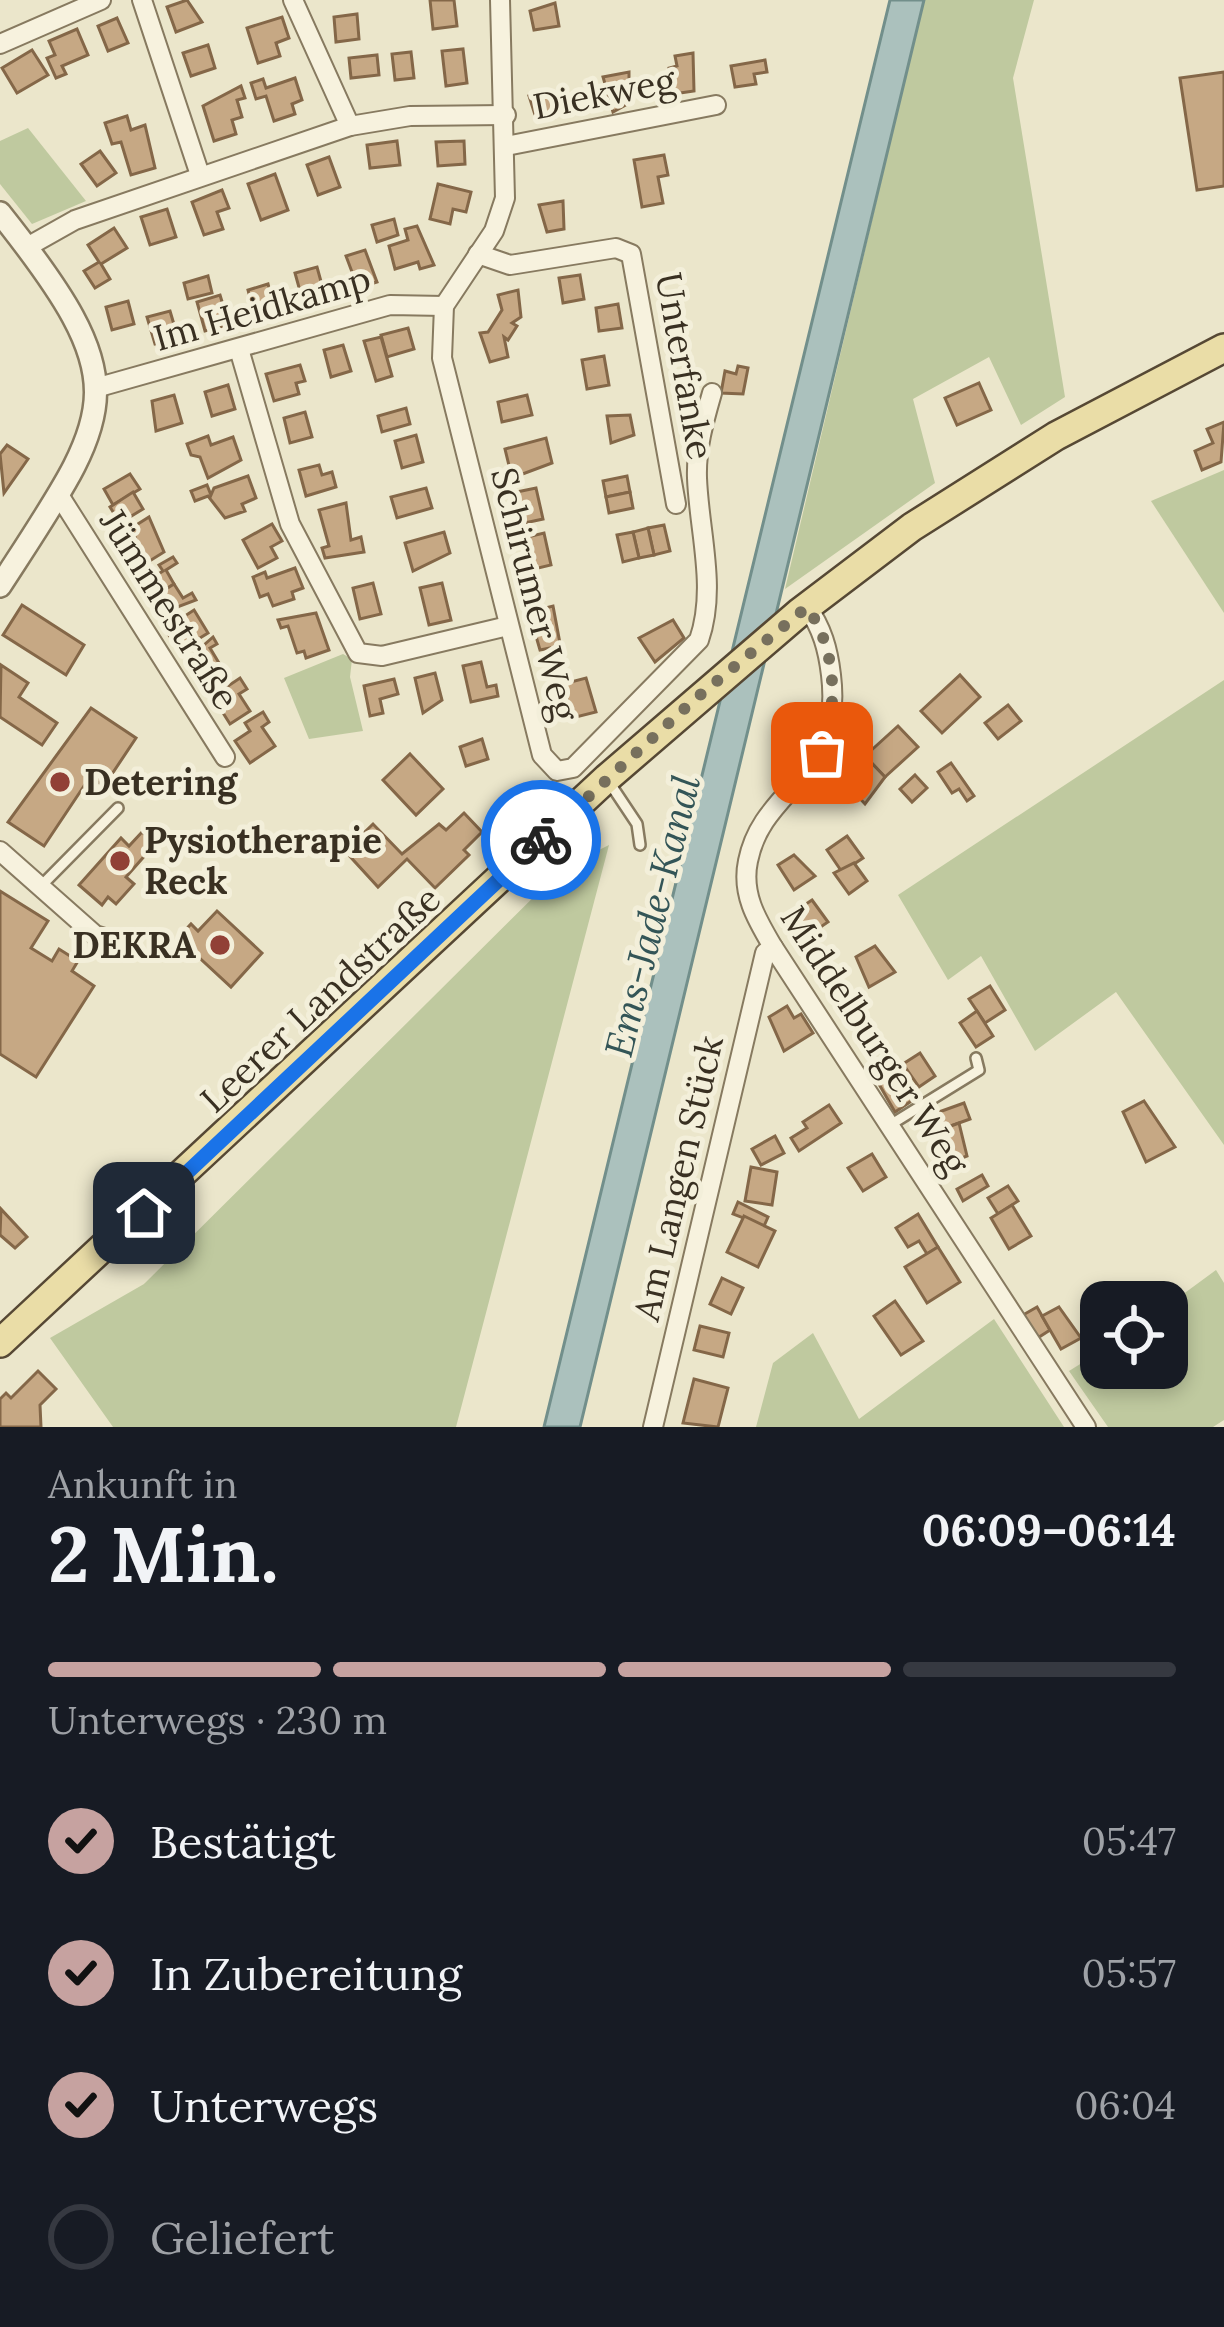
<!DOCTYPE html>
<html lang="de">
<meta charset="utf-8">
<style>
:root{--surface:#171b24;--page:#20242c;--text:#f1f3f6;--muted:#9ea1a6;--line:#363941;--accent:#c6a2a0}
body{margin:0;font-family:Lora,serif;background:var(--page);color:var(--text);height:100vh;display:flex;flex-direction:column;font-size:45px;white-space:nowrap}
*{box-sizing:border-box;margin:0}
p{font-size:39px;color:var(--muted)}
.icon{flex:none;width:66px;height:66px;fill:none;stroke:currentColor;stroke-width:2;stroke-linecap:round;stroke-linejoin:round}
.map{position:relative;height:1427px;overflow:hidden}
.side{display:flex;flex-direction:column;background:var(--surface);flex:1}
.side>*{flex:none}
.fabs{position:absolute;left:1080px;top:1281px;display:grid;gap:24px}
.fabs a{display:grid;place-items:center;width:108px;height:108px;border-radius:24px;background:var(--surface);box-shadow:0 6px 18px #0003;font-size:60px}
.pin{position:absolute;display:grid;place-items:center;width:102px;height:102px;color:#fff;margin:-51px;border-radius:24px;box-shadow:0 6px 18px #0006}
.courier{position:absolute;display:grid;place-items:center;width:120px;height:120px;margin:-60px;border:9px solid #1a73e8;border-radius:50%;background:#fff;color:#222;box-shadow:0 3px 15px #0007}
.overview em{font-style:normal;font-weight:700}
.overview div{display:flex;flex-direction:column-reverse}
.overview{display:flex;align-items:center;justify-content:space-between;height:204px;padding:0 48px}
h1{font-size:78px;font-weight:700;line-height:90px}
.bar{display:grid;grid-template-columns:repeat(4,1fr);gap:18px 12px;align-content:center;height:144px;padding:0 48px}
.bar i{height:15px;border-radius:9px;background:var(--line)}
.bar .on{background:var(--accent)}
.bar p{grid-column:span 4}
ol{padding:0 48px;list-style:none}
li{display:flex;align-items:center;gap:36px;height:132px}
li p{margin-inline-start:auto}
li .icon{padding:12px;border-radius:50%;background:var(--accent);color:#111;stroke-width:4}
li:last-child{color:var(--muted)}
li i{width:66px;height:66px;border:6px solid var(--line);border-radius:50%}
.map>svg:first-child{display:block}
.green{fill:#bfc99f}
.water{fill:#abc1bd;stroke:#728f8b;stroke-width:3}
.building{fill:#c6a884;stroke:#846748;stroke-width:3}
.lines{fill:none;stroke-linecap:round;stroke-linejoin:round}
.service-casing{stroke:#877a60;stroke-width:14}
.minor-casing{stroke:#877a60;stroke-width:22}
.tertiary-casing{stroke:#877a60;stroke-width:26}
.primary-casing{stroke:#564834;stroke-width:32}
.service{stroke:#f7f2de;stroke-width:9}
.minor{stroke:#f7f2de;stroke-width:18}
.tertiary{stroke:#f7f2de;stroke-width:21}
.primary{stroke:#eadda7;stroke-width:27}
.done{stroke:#77705d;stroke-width:12;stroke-dasharray:0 21.6}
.route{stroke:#1a73e8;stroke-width:15}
.poi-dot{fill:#914036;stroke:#f3efda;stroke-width:4.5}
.labels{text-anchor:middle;stroke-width:10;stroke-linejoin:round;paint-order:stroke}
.street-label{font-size:36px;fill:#393022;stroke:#f3efda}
.poi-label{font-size:36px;font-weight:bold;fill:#393022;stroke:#f3efda;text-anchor:start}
.water-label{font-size:39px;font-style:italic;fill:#335557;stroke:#f3efda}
</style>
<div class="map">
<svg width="1224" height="1427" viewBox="0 0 1224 1427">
<rect width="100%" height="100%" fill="#ebe6cb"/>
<!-- green -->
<g class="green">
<polygon points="924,0 1034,0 1013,78 1065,397 1021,425 989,357 913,399 935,483 785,589"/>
<polygon points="28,128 86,201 32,224 0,184 0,141"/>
<polygon points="1224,470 1224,613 1151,501"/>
<polygon points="343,654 352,659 350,677 363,731 309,739 284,678"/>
<polygon points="1224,680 1224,1145 1116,992 1035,1051 981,956 948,980 898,895"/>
<polygon points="609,845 456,1427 113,1427 50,1338 144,1284 563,868"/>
<polygon points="1216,1270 1224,1283 1224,1420 1213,1427 1108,1427 1069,1371 1101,1351 1101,1368 1167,1368 1167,1306"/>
<polygon points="994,1319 1064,1427 756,1427 773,1363 813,1333 859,1419"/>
</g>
<!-- water -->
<polygon class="water" points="890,0 924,0 580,1427 544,1427"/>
<!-- building -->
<g class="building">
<polygon points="187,0 202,22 176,32 167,7"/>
<polygon points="430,0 454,0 457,26 433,29"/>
<polygon points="555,3 559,26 534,30 530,11"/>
<polygon points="357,14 359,39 336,42 334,17"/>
<polygon points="282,17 289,38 276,43 280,56 258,63 247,28"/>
<polygon points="117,18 128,43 108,51 98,26"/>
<polygon points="77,29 88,55 62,66 66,74 56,78 47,58 55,55 49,41"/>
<polygon points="208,45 215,68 191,76 183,53"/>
<polygon points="463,49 467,83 446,86 442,51"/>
<polygon points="32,50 48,75 17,93 2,68"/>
<polygon points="411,52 414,78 395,80 392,54"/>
<polygon points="693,53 694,91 673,94 669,68 677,66 675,56"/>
<polygon points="377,55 379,75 351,78 349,58"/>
<polygon points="765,60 767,72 754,74 756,84 735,87 731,66"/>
<polygon points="629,72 629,103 613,112 603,77"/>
<polygon points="1224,72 1224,186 1197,190 1180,78"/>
<polygon points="295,78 302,100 292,104 295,114 274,121 266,96 256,99 251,83 263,79 266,88"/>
<polygon points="241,86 245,98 237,100 242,117 232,120 236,134 214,141 203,106"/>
<polygon points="553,92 554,118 537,121 529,96"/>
<polygon points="127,116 131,130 145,125 155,168 131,175 121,142 112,144 105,123"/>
<polygon points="397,141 400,165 370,168 367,145"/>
<polygon points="464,141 465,164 438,166 436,142"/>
<polygon points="100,151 116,173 97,186 81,164"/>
<polygon points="664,155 668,175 658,177 663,203 642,207 634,160"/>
<polygon points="329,157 340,187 318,195 307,165"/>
<polygon points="275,174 288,210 261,220 248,184"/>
<polygon points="438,184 471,192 466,212 453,209 450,224 430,219"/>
<polygon points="222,190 229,208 217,212 223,229 204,235 192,202"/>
<polygon points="563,201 564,229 547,232 539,205"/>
<polygon points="167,209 176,237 150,245 141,217"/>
<polygon points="394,219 398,235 377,242 372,225"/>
<polygon points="417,226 434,265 420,269 418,262 395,269 389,246 408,240 405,229"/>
<polygon points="114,228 127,248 101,264 110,279 95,288 84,271 99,262 88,245"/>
<polygon points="365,250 377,282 358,288 346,256"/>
<polygon points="317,267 325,296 303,302 295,273"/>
<polygon points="580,275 584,299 563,303 559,278"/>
<polygon points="208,276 212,293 188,299 184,283"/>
<polygon points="268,284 275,310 255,316 248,290"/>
<polygon points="518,290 521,317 512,323 517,326 508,340 504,337 508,357 490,362 480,333 488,332 502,310 498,295"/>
<polygon points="220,295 229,325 205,331 197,302"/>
<polygon points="128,301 134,324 112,330 106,307"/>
<polygon points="618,304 622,328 599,331 596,308"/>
<polygon points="170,311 178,338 155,344 147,317"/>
<polygon points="408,328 414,349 387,357 381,335"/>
<polygon points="381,337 392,376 376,381 364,341"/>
<polygon points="343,345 351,371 331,377 324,350"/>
<polygon points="604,356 609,385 587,389 582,360"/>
<polygon points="300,365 305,381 296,383 299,394 274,401 266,374"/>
<polygon points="738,366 748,368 743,394 721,393 725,371 736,374"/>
<polygon points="979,383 991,410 957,425 945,398"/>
<polygon points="228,385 235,409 212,416 205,392"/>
<polygon points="174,395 182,423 156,431 152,401"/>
<polygon points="527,395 532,415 502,422 498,402"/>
<polygon points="406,408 410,424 382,432 378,416"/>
<polygon points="305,412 312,437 290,443 284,418"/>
<polygon points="630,415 634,435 611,443 607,416"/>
<polygon points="1224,422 1221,462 1202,470 1195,451 1213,443 1207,429"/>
<polygon points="416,435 423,462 402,468 395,441"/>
<polygon points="208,436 211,445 233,437 241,460 208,478 200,457 191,455 187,444"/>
<polygon points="546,438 552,463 512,478 505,449"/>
<polygon points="7,445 28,459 4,493 0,454"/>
<polygon points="319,465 322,475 332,472 336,487 306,496 299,470"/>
<polygon points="130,474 140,489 113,505 104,489"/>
<polygon points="248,476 256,498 242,504 245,511 225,518 208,496 195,501 191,491 207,485 211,495 214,488"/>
<polygon points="627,476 630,492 606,497 603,481"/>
<polygon points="426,488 432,508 397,518 391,497"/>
<polygon points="536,488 543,519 520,524 512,493"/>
<polygon points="133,492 143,509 120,523 110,507"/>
<polygon points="630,492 633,508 609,513 606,497"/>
<polygon points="346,503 351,540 361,537 364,552 325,558 322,548 329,546 319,510"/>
<polygon points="149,517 164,552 132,572 117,547 135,537 130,529"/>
<polygon points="272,524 282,541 271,547 277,558 258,568 243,540"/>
<polygon points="664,525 670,551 654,555 648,528"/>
<polygon points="648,528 654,555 639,558 633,532"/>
<polygon points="444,532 450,553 413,571 405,543"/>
<polygon points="633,532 639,558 623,562 617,535"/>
<polygon points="544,533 551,565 530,570 523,538"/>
<polygon points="173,557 177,563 166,570 174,584 150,599 141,585 163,571 159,565"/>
<polygon points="295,568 303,588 292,592 294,599 273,606 268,594 260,597 253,577 265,572 267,578"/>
<polygon points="373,583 381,614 360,619 353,588"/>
<polygon points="442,583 451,620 429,625 420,588"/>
<polygon points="174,584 183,598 192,593 196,600 159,614 150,599"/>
<polygon points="22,605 84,645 66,675 3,635"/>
<polygon points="553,606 562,654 553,657 550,648 540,650 529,612"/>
<polygon points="194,610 208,633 179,651 165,629"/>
<polygon points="316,613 329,650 306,658 304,651 297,653 288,626 281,628 278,620"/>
<polygon points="673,620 684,638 655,662 639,638"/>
<polygon points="213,637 217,644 210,648 222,668 200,681 187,660"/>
<polygon points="481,662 487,687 496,685 498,696 471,702 463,666"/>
<polygon points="1,665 28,683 19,697 57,723 42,745 0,717"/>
<polygon points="435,673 442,700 423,713 415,678"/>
<polygon points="960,675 980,697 942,733 921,711"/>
<polygon points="240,678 247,689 239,694 250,711 230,724 218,705 228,698 222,690"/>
<polygon points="586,678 596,712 572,718 563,684"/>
<polygon points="394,679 398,694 380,699 383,713 370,716 364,686"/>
<polygon points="1008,705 1021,721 998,739 985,723"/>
<polygon points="91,708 136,738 104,786 90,777 44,846 8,822"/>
<polygon points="263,712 269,722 262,727 275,746 250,763 235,741 250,731 245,723"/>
<polygon points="898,726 918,747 885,777 865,756"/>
<polygon points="482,739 488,759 466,766 460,747"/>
<polygon points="410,754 443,789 416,815 383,780"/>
<polygon points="865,756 885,777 865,804 841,778"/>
<polygon points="951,763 974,796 967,801 959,789 952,793 938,772"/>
<polygon points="915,775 927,788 912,802 900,789"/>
<polygon points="464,813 482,832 464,850 469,855 435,888 407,859 378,887 345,851 373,824 402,854 439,824 446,830"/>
<polygon points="142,832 155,844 126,877 134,884 116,904 108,897 102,905 79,885 121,838 129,846"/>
<polygon points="847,836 863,858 842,872 827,850"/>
<polygon points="794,855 815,876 794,890 778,865"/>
<polygon points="854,863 867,881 849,894 834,873"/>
<polygon points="0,891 48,921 31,948 52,961 59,949 78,961 72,971 94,986 36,1077 0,1054"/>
<polygon points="812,900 828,922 803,939 788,916"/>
<polygon points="217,911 262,953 231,987 178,938 191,924 198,931"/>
<polygon points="875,946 895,972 869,987 856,957"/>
<polygon points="990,986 1005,1010 985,1023 969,999"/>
<polygon points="787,1006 794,1018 801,1014 813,1033 784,1051 769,1017"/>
<polygon points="977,1011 993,1036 976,1047 960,1023"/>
<polygon points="920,1053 935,1076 919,1087 903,1064"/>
<polygon points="890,1060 919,1096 895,1112 872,1072"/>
<polygon points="1144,1101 1175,1147 1146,1162 1123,1112"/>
<polygon points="964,1103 970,1119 945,1128 939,1112"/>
<polygon points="829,1105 841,1123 799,1151 791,1138 807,1128 803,1122"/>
<polygon points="959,1123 967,1156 943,1165 932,1133"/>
<polygon points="775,1136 784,1153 761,1165 752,1149"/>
<polygon points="872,1154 886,1177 863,1191 848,1168"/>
<polygon points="751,1167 777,1172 772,1205 745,1201"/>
<polygon points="982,1175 988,1186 963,1201 957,1189"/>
<polygon points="1008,1186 1018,1201 998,1214 988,1198"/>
<polygon points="738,1202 768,1217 764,1226 733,1214"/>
<polygon points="1012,1205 1031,1236 1009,1249 991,1218"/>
<polygon points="1,1209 27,1237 15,1248 0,1235"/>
<polygon points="918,1214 938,1247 927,1254 919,1241 908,1247 896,1228"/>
<polygon points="744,1216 775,1231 758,1267 727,1252"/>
<polygon points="938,1247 960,1282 927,1303 905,1267"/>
<polygon points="722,1278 743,1288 731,1314 710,1304"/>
<polygon points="895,1301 923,1341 901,1355 874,1316"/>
<polygon points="1037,1307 1050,1330 1036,1339 1023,1315"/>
<polygon points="1059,1307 1081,1338 1061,1349 1042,1316"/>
<polygon points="700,1326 729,1333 723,1357 694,1350"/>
<polygon points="38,1371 56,1389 40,1405 41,1427 0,1427 0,1399 6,1393 11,1398"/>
<polygon points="694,1379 728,1388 718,1427 683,1423"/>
</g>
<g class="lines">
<defs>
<g id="service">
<polyline points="609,782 637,824 640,845"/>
<polyline points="41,886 118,808"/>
<polyline points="890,1125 979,1070 976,1058"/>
</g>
<g id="minor">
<polyline points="142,0 200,175"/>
<polyline points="293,0 350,126"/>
<path d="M500,0L505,198L494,231L444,306L442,358L542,755L557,771L573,768L699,640C717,588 699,532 697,478C696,448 704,421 712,393"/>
<polyline points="0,44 101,0"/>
<polyline points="506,146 716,105"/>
<polyline points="27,247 75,220 350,126 410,116 506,115"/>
<polyline points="478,254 510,265 616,248 631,254 676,504"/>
<polyline points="239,349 290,524 358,653 382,656 508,626"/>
<polyline points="99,387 390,305 444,306"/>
<polyline points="59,495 225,757"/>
<path d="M807,607C822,628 828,649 831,675C844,780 763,785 748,861C741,894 757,920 773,947L1086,1427"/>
<polyline points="0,851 95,935 123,944"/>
<polyline points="653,1427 765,953 773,947"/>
</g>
<path id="tertiary" d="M0,213C140,389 114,410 0,586"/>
<polyline id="primary" points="0,1343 607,778 800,612 912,527 1056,436 1224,348"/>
</defs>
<!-- service casing -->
<use href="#service" class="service-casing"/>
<!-- minor casing -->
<use href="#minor" class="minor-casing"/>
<!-- tertiary casing -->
<use href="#tertiary" class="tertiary-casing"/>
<!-- primary casing -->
<use href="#primary" class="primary-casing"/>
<!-- service -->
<use href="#service" class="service"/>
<!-- minor -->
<use href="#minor" class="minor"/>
<!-- tertiary -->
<use href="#tertiary" class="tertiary"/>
<!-- primary -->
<use href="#primary" class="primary"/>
</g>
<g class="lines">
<!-- done -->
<path class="done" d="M541,840L694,700L807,607C837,650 838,704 822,753"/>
<!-- route -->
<polyline class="route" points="144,1213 541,840"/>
</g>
<!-- markers -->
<g class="poi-dot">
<circle cx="60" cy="782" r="12"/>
<circle cx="120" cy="861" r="12"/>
<circle cx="220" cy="945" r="12"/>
</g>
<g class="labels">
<!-- street labels -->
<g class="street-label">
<text transform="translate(604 93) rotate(-11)" y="13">Diekweg</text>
<text transform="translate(262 308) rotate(-16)" y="13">Im Heidkamp</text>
<text transform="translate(685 366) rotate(80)" y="13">Unterfanke</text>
<text transform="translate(535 594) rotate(76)" y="13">Schirumer Weg</text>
<text transform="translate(170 609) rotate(58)" y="13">Jümmestraße</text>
<text transform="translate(320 999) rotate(-43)" y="13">Leerer Landstraße</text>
<text transform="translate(875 1040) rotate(57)" y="13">Middelburger Weg</text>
<text transform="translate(678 1178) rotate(-77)" y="13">Am Langen Stück</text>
</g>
<!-- poi labels -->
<g class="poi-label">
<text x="84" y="795">Detering</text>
<text x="144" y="853">Pysiotherapie<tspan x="144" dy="41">Reck</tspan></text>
<text x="196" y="958" text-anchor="end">DEKRA</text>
</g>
<!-- water labels -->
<g class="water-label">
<text transform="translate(652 916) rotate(-76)" y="14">Ems-Jade-Kanal</text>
</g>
</g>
</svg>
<div class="fabs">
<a><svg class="icon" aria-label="locate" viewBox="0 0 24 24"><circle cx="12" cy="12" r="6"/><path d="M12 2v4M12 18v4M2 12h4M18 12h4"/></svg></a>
</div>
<div class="pin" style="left:822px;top:753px;background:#ea580c"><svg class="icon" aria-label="bag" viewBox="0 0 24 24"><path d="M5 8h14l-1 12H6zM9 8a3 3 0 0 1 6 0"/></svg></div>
<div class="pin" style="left:144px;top:1213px;background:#1f2937"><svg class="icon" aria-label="home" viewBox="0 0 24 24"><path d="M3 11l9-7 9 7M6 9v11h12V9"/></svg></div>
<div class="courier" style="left:541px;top:840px"><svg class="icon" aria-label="bike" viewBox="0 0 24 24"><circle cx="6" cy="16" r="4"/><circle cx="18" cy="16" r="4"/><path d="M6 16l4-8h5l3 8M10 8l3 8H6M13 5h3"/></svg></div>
</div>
<section class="side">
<div class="overview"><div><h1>2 Min.</h1><p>Ankunft in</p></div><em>06:09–06:14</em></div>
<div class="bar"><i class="on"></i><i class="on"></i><i class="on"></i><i></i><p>Unterwegs · 230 m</p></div>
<ol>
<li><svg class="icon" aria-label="check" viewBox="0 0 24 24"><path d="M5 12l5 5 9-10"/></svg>Bestätigt<p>05:47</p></li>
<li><svg class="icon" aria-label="check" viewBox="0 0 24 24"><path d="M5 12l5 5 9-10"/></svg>In Zubereitung<p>05:57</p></li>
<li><svg class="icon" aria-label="check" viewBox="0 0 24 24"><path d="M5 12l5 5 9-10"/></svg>Unterwegs<p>06:04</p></li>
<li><i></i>Geliefert</li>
</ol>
</section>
